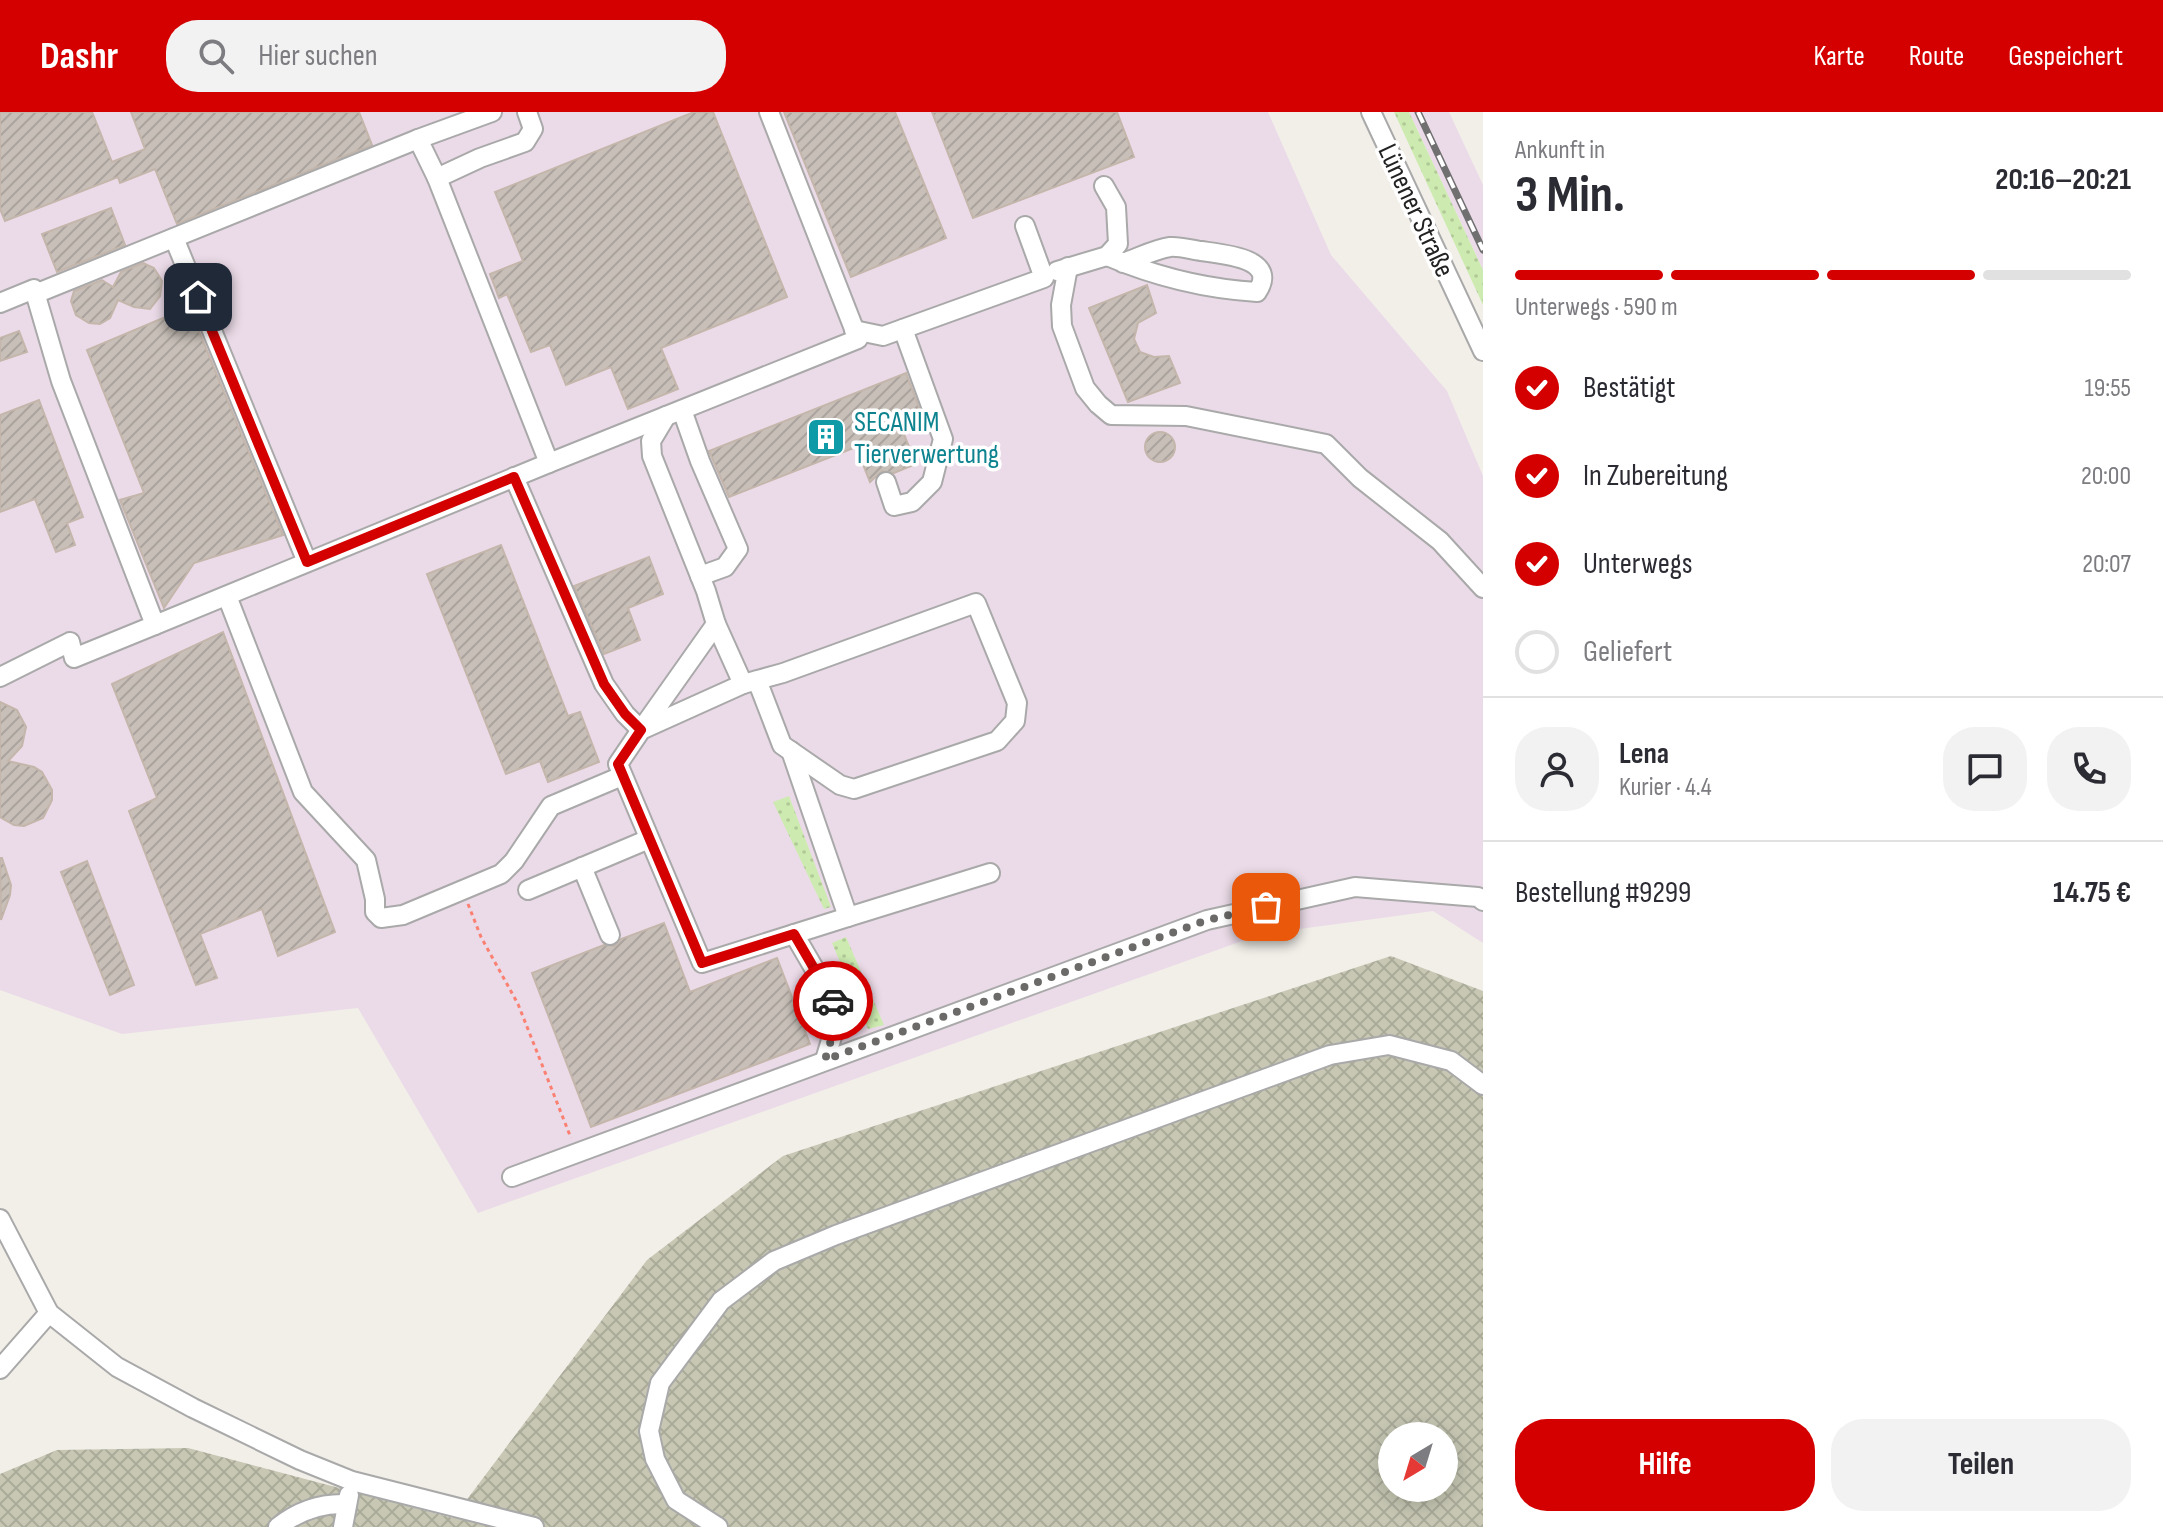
<!DOCTYPE html>
<html lang="de">
<meta charset="utf-8">
<style>
:root{--surface:#fff;--page:#f2f2f3;--text:#2b2b33;--muted:#7c7c81;--line:#e1e1e2;--accent:#d40000}
body{margin:0;font-family:"Sofia Sans Condensed",sans-serif;background:var(--page);color:var(--text);height:100vh;display:flex;flex-direction:column;font-size:30px;white-space:nowrap}
*{box-sizing:border-box;margin:0}
p{font-size:26px;color:var(--muted)}
.icon{flex:none;width:44px;height:44px;fill:none;stroke:currentColor;stroke-width:2;stroke-linecap:round;stroke-linejoin:round}
.map{position:relative;flex:1;overflow:hidden}
.panel{display:flex;flex-direction:column;background:var(--surface);width:680px}
.panel>*{flex:none}
.needle{width:52px;rotate:218deg}
.buttons{position:absolute;left:1378px;top:1310px;display:grid;gap:16px}
.buttons a{display:grid;place-items:center;width:80px;height:80px;border-radius:50%;background:var(--surface);box-shadow:0 4px 20px #0003;font-size:40px}
.pin{position:absolute;display:grid;place-items:center;width:68px;height:68px;color:#fff;margin:-34px;border-radius:16px;box-shadow:0 4px 12px #0006}
.courier{position:absolute;display:grid;place-items:center;width:80px;height:80px;margin:-40px;border:6px solid #d40000;border-radius:50%;background:#fff;color:#222;box-shadow:0 2px 10px #0007}
.head em{font-style:normal;font-weight:700}
.head div{display:flex;flex-direction:column-reverse}
.head{display:flex;align-items:center;justify-content:space-between;height:136px;padding:0 32px}
h1{font-size:52px;font-weight:700;line-height:60px}
.bar{display:grid;grid-template-columns:repeat(4,1fr);gap:12px 8px;align-content:center;height:96px;padding:0 32px}
.bar i{height:10px;border-radius:6px;background:var(--line)}
.bar .selected{background:var(--accent)}
.bar p{grid-column:span 4}
.line{display:flex;align-items:center;gap:20px;padding:0 32px;border-top:2px solid var(--line)}
.line div{flex:1}
.round{display:grid;place-items:center;flex:none;width:84px;height:84px;border-radius:32px;background:var(--page)}
ol{padding:0 32px;list-style:none}
li{display:flex;align-items:center;gap:24px;height:88px}
li p{margin-inline-start:auto}
li .icon{padding:8px;border-radius:50%;background:var(--accent);color:#fff;stroke-width:4}
li:last-child{color:var(--muted)}
li i{width:44px;height:44px;border:4px solid var(--line);border-radius:50%}
.cta{display:flex;gap:16px;margin-top:auto;padding:16px 32px}
.cta a{flex:1;height:92px;border-radius:32px;background:var(--accent);color:#fff;font-size:32px;font-weight:700;line-height:92px;text-align:center}
.cta a+a{background:var(--page);color:var(--text)}
header{display:flex;align-items:center;gap:48px;box-sizing:border-box;height:112px;padding:0 40px;background:var(--accent);color:#fff}
header strong{font-size:38px}
nav{display:flex;gap:44px;margin-inline-start:auto;font-size:28px}
.search{width:560px;height:72px;background:var(--page);display:flex;align-items:center;gap:20px;box-sizing:border-box;padding:0 28px;border-radius:32px;color:var(--muted);font-size:30px}
main{display:flex;flex:1;min-height:0}
.map>svg:first-child{display:block}
.industrial{fill:#ebdbe8}
.construction{fill:url(#construction-cross-hatch);fill-rule:evenodd}
.grass{fill:url(#grass-dots)}
.building{fill:url(#building-hatch);stroke:#c4b6ab;stroke-width:2}
.lines{fill:none;stroke-linecap:round;stroke-linejoin:round}
.minor-casing{stroke:#a9a9a9;stroke-width:22}
.path{stroke:#fa8072;stroke-width:3;stroke-dasharray:4 4;stroke-linecap:butt}
.minor{stroke:#fff;stroke-width:18}
.rail-casing{stroke:#707070;stroke-width:7}
.rail{stroke:#fff;stroke-width:4;stroke-dasharray:12;stroke-linecap:butt}
.done{stroke:#6b6a68;stroke-width:8;stroke-dasharray:0 14.4}
.route{stroke:#d40000;stroke-width:10}
.labels{text-anchor:middle;stroke-width:7;stroke-linejoin:round;paint-order:stroke}
.street-label{font-size:28px;fill:#222;stroke:#fff}
.culture-label{font-size:28px;fill:#0d838f;stroke:#fff;text-anchor:start}
</style>
<header>
<strong>Dashr</strong>
<div class="search"><svg class="icon" aria-label="search" viewBox="0 0 24 24"><circle cx="10" cy="10" r="6"/><path d="M15 15l6 6"/></svg>Hier suchen</div>
<nav><a>Karte</a><a>Route</a><a>Gespeichert</a></nav>
</header>
<main>
<div class="map">
<svg width="1483" height="1415" viewBox="0 0 1483 1415">
<defs>
<pattern id="construction-cross-hatch" width="8" height="8" patternUnits="userSpaceOnUse" patternTransform="scale(2)"><rect width="8" height="8" fill="#c7c7b4"/><path d="M0 0l8 8M0 8l8-8" fill="none" stroke="#abab9a"/></pattern>
<pattern id="grass-dots" width="8" height="8" patternUnits="userSpaceOnUse" patternTransform="scale(2)"><rect width="8" height="8" fill="#cdebb0"/><path d="M2 2h.1M6 6h.1" fill="none" stroke="#b0c997" stroke-width="1.8" stroke-linecap="round"/></pattern>
<pattern id="building-hatch" width="6" height="6" patternUnits="userSpaceOnUse" patternTransform="scale(2)"><rect width="6" height="6" fill="#c7bfb8"/><path d="M-1 1l2-2M0 6l6-6M5 7l2-2" fill="none" stroke="#aba49e"/></pattern>
</defs>
<rect width="100%" height="100%" fill="#f2efe9"/>
<!-- industrial -->
<g class="industrial">
<polygon points="0,0 1268,0 1331,143 1447,279 1483,364 1483,831 1433,799 1262,822 478,1101 358,896 122,922 0,878"/>
<polygon points="1409,0 1449,0 1483,73 1483,158"/>
</g>
<!-- construction -->
<path class="construction" d="M1391,844L1483,879V1415H0V1362L57,1338L188,1336L453,1406L647,1148L783,1044ZM1392,1324H1444V1376H1392Z"/>
<!-- grass -->
<g class="grass">
<polygon points="1394,0 1409,0 1483,158 1483,193"/>
<polygon points="789,684 831,795 824,797 773,690"/>
<polygon points="846,825 884,913 868,917 832,831"/>
</g>
<!-- building -->
<g class="building">
<polygon points="0,0 92,0 112,50 145,37 131,0 359,0 372,33 177,112 155,57 120,71 118,65 5,109 0,97"/>
<polygon points="694,0 713,0 787,185 661,236 678,277 628,297 611,255 566,273 550,233 531,240 507,182 499,186 490,162 523,149 495,80"/>
<polygon points="784,0 895,0 946,126 851,165"/>
<polygon points="932,0 1117,0 1134,45 973,106"/>
<polygon points="111,96 125,133 57,160 42,122"/>
<polygon points="143,151 154,156 162,169 160,184 150,197 134,195 118,188 110,206 100,212 89,211 76,203 71,189 74,179 102,168 113,175 121,160"/>
<polygon points="1147,173 1156,201 1138,211 1134,227 1140,240 1154,245 1169,244 1180,271 1128,290 1089,196"/>
<polygon points="189,195 283,423 194,451 164,496 120,388 144,381 87,238"/>
<polygon points="19,219 27,240 0,249 0,226"/>
<polygon points="906,261 923,306 901,315 916,352 894,361 882,359 870,370 856,335 729,385 709,339"/>
<polygon points="39,288 83,405 67,411 75,433 56,440 35,387 0,400 0,303"/>
<circle cx="1160" cy="335" r="15"/>
<polygon points="501,433 568,604 580,600 599,650 548,670 540,649 506,662 427,462"/>
<polygon points="649,445 663,482 628,496 640,528 604,542 574,474"/>
<polygon points="223,520 335,820 278,844 262,797 200,822 217,866 196,873 129,699 157,686 112,572"/>
<polygon points="0,590 17,598 26,615 22,634 8,649 34,655 42,660 52,678 52,688 43,706 24,714 14,713 0,705"/>
<polygon points="0,746 2,746 11,773 10,783 1,808"/>
<polygon points="87,749 134,873 110,883 61,760"/>
<polygon points="664,811 690,880 777,846 810,932 591,1015 532,861 604,833 614,834 621,827"/>
</g>
<g class="lines">
<defs>
<g id="minor">
<polyline points="492,0 418,27 437,66 480,46 525,30 533,17 527,0"/>
<polyline points="1371,0 1483,239"/>
<polyline points="174,126 307,450"/>
<path d="M1107,144C1154,164 1206,177 1257,180C1280,146 1222,142 1201,139C1192,138 1180,134 1170,135C1155,137 1138,146 1123,151"/>
<polyline points="1068,155 1061,193 1062,214 1085,276 1098,292 1111,303 1186,304 1326,332 1360,366 1440,429 1483,476"/>
<polyline points="1057,159 1107,144 1118,132 1116,95 1104,74"/>
<polyline points="35,182 418,27"/>
<polyline points="0,191 34,177 61,269 155,513 74,546 70,530 0,565"/>
<polyline points="854,218 883,224 1044,166 1025,114"/>
<polyline points="682,298 700,349 738,437 725,455 700,464"/>
<polyline points="549,351 858,227 769,0"/>
<polyline points="514,365 604,572 625,602 641,618 716,512 706,479 652,344 651,329 666,304"/>
<polyline points="886,370 894,394 912,390 932,370 943,327 903,217"/>
<polyline points="227,484 303,680 366,748 375,787 375,800 381,806 403,803 501,762 514,749 551,694 622,664"/>
<polyline points="716,512 743,572 783,561 976,491 1017,591 1015,609 997,629 854,677 840,673 782,633 757,568"/>
<polyline points="155,513 549,351 437,66"/>
<polyline points="743,572 641,618 618,652 702,851 848,805"/>
<polyline points="791,639 848,805 990,761"/>
<polyline points="582,755 610,823"/>
<polyline points="528,778 649,727"/>
<polyline points="794,822 836,894 837,908 825,948"/>
<polyline points="512,1065 1207,808 1355,775 1478,785 1483,789"/>
<polyline points="0,1107 49,1201 117,1255 193,1296 300,1348 352,1369 534,1415"/>
<polyline points="0,1257 49,1201"/>
<path d="M278,1415C299,1398 321,1391 347,1392"/>
<polyline points="343,1415 349,1383"/>
<polyline points="718,1415 676,1388 655,1347 649,1319 660,1271 721,1189 774,1149 836,1123 1330,943 1389,933 1451,949 1483,973"/>
</g>
</defs>
<!-- minor casing -->
<use href="#minor" class="minor-casing"/>
<!-- path -->
<polyline class="path" points="468,792 481,825 518,892 571,1026"/>
<!-- minor -->
<use href="#minor" class="minor"/>
<defs>
<polyline id="rail" points="1418,0 1483,138"/>
</defs>
<!-- rail casing -->
<use href="#rail" class="rail-casing"/>
<!-- rail -->
<use href="#rail" class="rail"/>
</g>
<g class="lines">
<!-- done -->
<polyline class="done" points="833,889 837,908 825,948 1207,808 1266,795"/>
<!-- route -->
<polyline class="route" points="198,185 307,450 514,365 604,572 625,602 641,618 618,652 702,851 794,822 833,889"/>
</g>
<!-- icons -->
<defs>
<symbol id="building-square" viewBox="-11 -11 22 22"><rect x="-9" y="-9" width="18" height="18" rx="4" fill="#0f9aa8" stroke="#fff"/><path d="M-4-6H4V6H1V3H-1V6H-4ZM-2.5-4.3h1.7v1.8h-1.7ZM.8-4.3h1.7v1.8H.8ZM-2.5-1h1.7V.8h-1.7ZM.8-1h1.7V.8H.8Z" fill="#fff"/></symbol>
</defs>
<g fill-rule="evenodd">
<use href="#building-square" x="804" y="303" width="44" height="44"/>
</g>
<g class="labels">
<!-- street labels -->
<g class="street-label">
<text transform="translate(1417 98) rotate(65)" y="10">Lünener Straße</text>
</g>
<!-- culture labels -->
<g class="culture-label">
<text x="854" y="319">SECANIM<tspan x="854" dy="32">Tierverwertung</tspan></text>
</g>
</g>
</svg>
<div class="buttons">
<a><svg class="needle" viewBox="-14 -14 28 28"><path d="M0-13l5 13h-10z" fill="#e53935"/><path d="M0 13l5-13h-10z" fill="#7c7c81"/></svg></a>
</div>
<div class="pin" style="left:1266px;top:795px;background:#ea580c"><svg class="icon" aria-label="bag" viewBox="0 0 24 24"><path d="M5 8h14l-1 12H6zM9 8a3 3 0 0 1 6 0"/></svg></div>
<div class="pin" style="left:198px;top:185px;background:#1f2937"><svg class="icon" aria-label="home" viewBox="0 0 24 24"><path d="M3 11l9-7 9 7M6 9v11h12V9"/></svg></div>
<div class="courier" style="left:833px;top:889px"><svg class="icon" aria-label="car" viewBox="0 0 24 24"><path d="M5 17H2v-5l4-1 3-4h7l3 4 3 1v5h-3M9 17h6M6 11h13"/><circle cx="7" cy="17" r="2"/><circle cx="17" cy="17" r="2"/></svg></div>
</div>
<section class="panel">
<div class="head"><div><h1>3 Min.</h1><p>Ankunft in</p></div><em>20:16–20:21</em></div>
<div class="bar"><i class="selected"></i><i class="selected"></i><i class="selected"></i><i></i><p>Unterwegs · 590 m</p></div>
<ol>
<li><svg class="icon" aria-label="check" viewBox="0 0 24 24"><path d="M5 12l5 5 9-10"/></svg>Bestätigt<p>19:55</p></li>
<li><svg class="icon" aria-label="check" viewBox="0 0 24 24"><path d="M5 12l5 5 9-10"/></svg>In Zubereitung<p>20:00</p></li>
<li><svg class="icon" aria-label="check" viewBox="0 0 24 24"><path d="M5 12l5 5 9-10"/></svg>Unterwegs<p>20:07</p></li>
<li><i></i>Geliefert</li>
</ol>
<div class="line" style="height:144px"><a class="round"><svg class="icon" aria-label="person" viewBox="0 0 24 24"><circle cx="12" cy="8" r="4"/><path d="M4 21q1-7 8-7t8 7"/></svg></a><div><b>Lena</b><p>Kurier · 4.4</p></div><a class="round"><svg class="icon" aria-label="chat" viewBox="0 0 24 24"><path d="M4 5h16v11H9l-5 4z"/></svg></a><a class="round"><svg class="icon" aria-label="phone" viewBox="0 0 24 24"><path d="M5 4h4l2 5-3 2q2 4 5 5l2-3 5 2v4C11 20 4 13 5 4z"/></svg></a></div>
<div class="line" style="height:104px"><div>Bestellung #9299</div><b>14.75 €</b></div>
<div class="cta"><a>Hilfe</a><a>Teilen</a></div>
</section>
</main>
